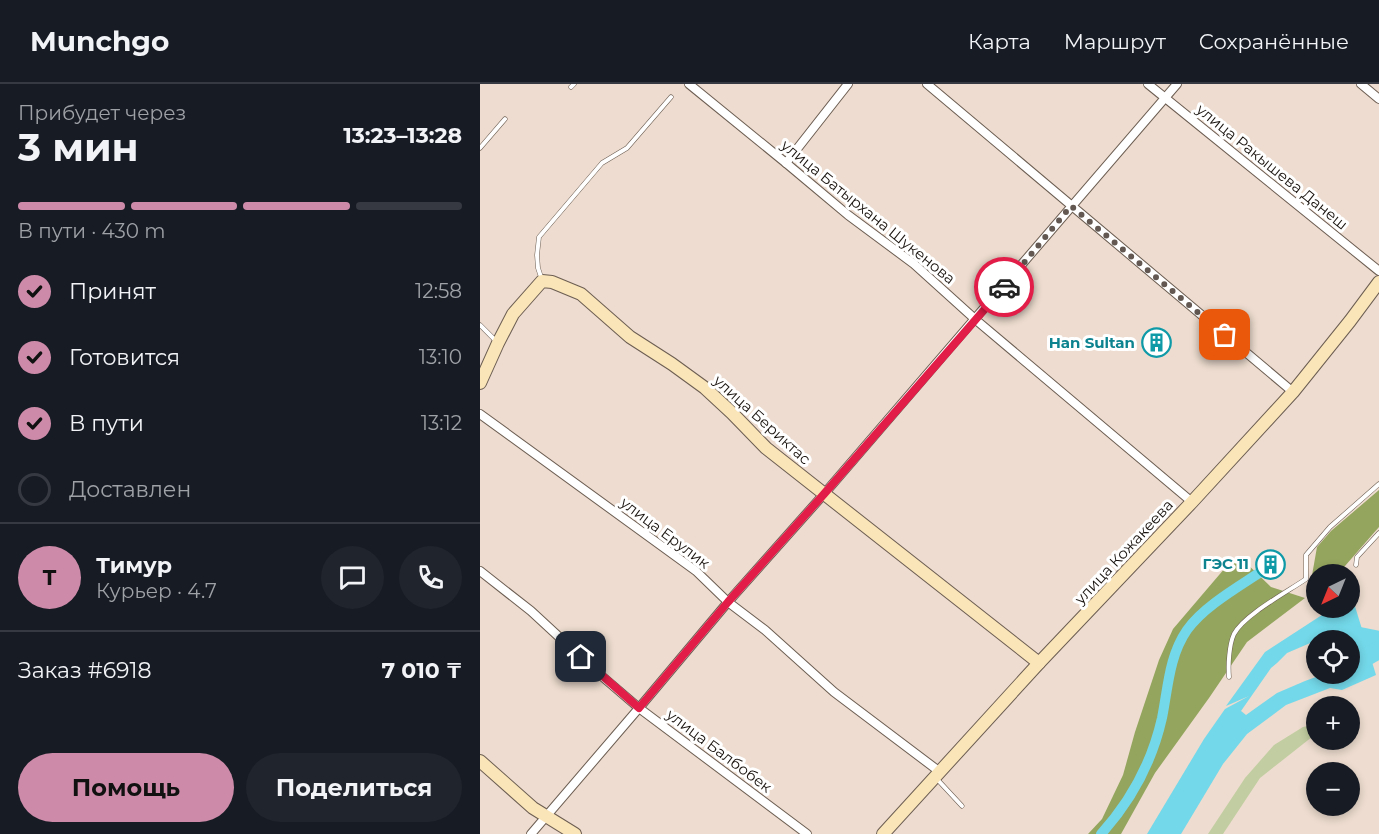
<!DOCTYPE html>
<html lang="ru">
<meta charset="utf-8">
<style>
:root{--surface:#171b24;--page:#20242c;--text:#f1f3f6;--muted:#9ea1a6;--line:#363941;--accent:#cd8ba9}
body{margin:0;font-family:Montserrat,sans-serif;background:var(--page);color:var(--text);height:100vh;display:flex;flex-direction:column;font-size:22px;white-space:nowrap}
*{box-sizing:border-box;margin:0}
p{font-size:20px;color:var(--muted)}
.icon{flex:none;width:33px;height:33px;fill:none;stroke:currentColor;stroke-width:2;stroke-linecap:round;stroke-linejoin:round}
.map{position:relative;flex:1;overflow:hidden}
.details{display:flex;flex-direction:column;background:var(--surface);width:480px}
.details>*{flex:none}
.needle{width:39px;rotate:223deg}
.fabs{position:absolute;left:826px;top:480px;display:grid;gap:12px}
.fabs a{display:grid;place-items:center;width:54px;height:54px;border-radius:50%;background:var(--surface);box-shadow:0 3px 9px #0003;font-size:30px}
.pin{position:absolute;display:grid;place-items:center;width:51px;height:51px;color:#fff;margin:-26px;border-radius:12px;box-shadow:0 3px 9px #0006}
.courier{position:absolute;display:grid;place-items:center;width:60px;height:60px;margin:-30px;border:4px solid #e11d48;border-radius:50%;background:#fff;color:#222;box-shadow:0 2px 8px #0007}
.summary em{font-style:normal;font-weight:700}
.summary div{display:flex;flex-direction:column-reverse}
.summary{display:flex;align-items:center;justify-content:space-between;height:102px;padding:0 18px}
h1{font-size:39px;font-weight:700;line-height:45px}
.bar{display:grid;grid-template-columns:repeat(4,1fr);gap:9px 6px;align-content:center;height:72px;padding:0 18px}
.bar i{height:8px;border-radius:4px;background:var(--line)}
.bar .current{background:var(--accent)}
.bar p{grid-column:span 4}
.line{display:flex;align-items:center;gap:15px;padding:0 18px;border-top:2px solid var(--line)}
.line div{flex:1}
.round{display:grid;place-items:center;flex:none;width:63px;height:63px;border-radius:32px;background:var(--page)}
ol{padding:0 18px;list-style:none}
li{display:flex;align-items:center;gap:18px;height:66px}
li p{margin-inline-start:auto}
li .icon{padding:6px;border-radius:50%;background:var(--accent);color:#111;stroke-width:4}
li:last-child{color:var(--muted)}
li i{width:33px;height:33px;border:3px solid var(--line);border-radius:50%}
.button{display:flex;gap:12px;margin-top:auto;padding:12px 18px}
.button a{flex:1;height:69px;border-radius:36px;background:var(--accent);color:#111;font-size:24px;font-weight:700;line-height:69px;text-align:center}
.button a+a{background:var(--page);color:var(--text)}
header{display:flex;align-items:center;gap:36px;box-sizing:border-box;height:84px;padding:0 30px;background:var(--surface);border-bottom:2px solid var(--line)}
header strong{font-size:28px}
nav{display:flex;gap:33px;margin-inline-start:auto;font-size:21px}
main{display:flex;flex:1;min-height:0}
.map>svg:first-child{display:block}
.green{fill:#c2cea1}
.forest{fill:#94a55e}
.water{fill:#73d8e9;fill-rule:evenodd}
.lines{fill:none;stroke-linecap:round;stroke-linejoin:round}
.canal{stroke:#73d8e9;stroke-width:10}
.river{stroke:#73d8e9;stroke-width:18}
.lane-casing{stroke:#6c5d52;stroke-width:5}
.street-casing{stroke:#6c5d52;stroke-width:10}
.secondary-casing{stroke:#6c5d52;stroke-width:14}
.lane{stroke:#fff;stroke-width:4}
.street{stroke:#fff;stroke-width:8}
.secondary{stroke:#f9e5b8;stroke-width:12}
.done{stroke:#635952;stroke-width:6;stroke-dasharray:0 10.8}
.route{stroke:#e11d48;stroke-width:8}
.labels{text-anchor:middle;stroke-width:6;stroke-linejoin:round;paint-order:stroke}
.street-label{font-size:15px;fill:#18120e;stroke:#fff}
.culture-label{font-size:15px;font-weight:bold;fill:#0d838f;stroke:#fff;text-anchor:end}
</style>
<header>
<strong>Munchgo</strong>
<nav><a>Карта</a><a>Маршрут</a><a>Сохранённые</a></nav>
</header>
<main>
<section class="details">
<div class="summary"><div><h1>3 мин</h1><p>Прибудет через</p></div><em>13:23–13:28</em></div>
<div class="bar"><i class="current"></i><i class="current"></i><i class="current"></i><i></i><p>В пути · 430 m</p></div>
<ol>
<li><svg class="icon" aria-label="check" viewBox="0 0 24 24"><path d="M5 12l5 5 9-10"/></svg>Принят<p>12:58</p></li>
<li><svg class="icon" aria-label="check" viewBox="0 0 24 24"><path d="M5 12l5 5 9-10"/></svg>Готовится<p>13:10</p></li>
<li><svg class="icon" aria-label="check" viewBox="0 0 24 24"><path d="M5 12l5 5 9-10"/></svg>В пути<p>13:12</p></li>
<li><i></i>Доставлен</li>
</ol>
<div class="line" style="height:108px"><b class="round" style="background:var(--accent);color:#111">Т</b><div><b>Тимур</b><p>Курьер · 4.7</p></div><a class="round"><svg class="icon" aria-label="chat" viewBox="0 0 24 24"><path d="M4 5h16v11H9l-5 4z"/></svg></a><a class="round"><svg class="icon" aria-label="phone" viewBox="0 0 24 24"><path d="M5 4h4l2 5-3 2q2 4 5 5l2-3 5 2v4C11 20 4 13 5 4z"/></svg></a></div>
<div class="line" style="height:78px"><div>Заказ #6918</div><b>7 010 ₸</b></div>
<div class="button"><a>Помощь</a><a>Поделиться</a></div>
</section>
<div class="map">
<svg width="899" height="750" viewBox="0 0 899 750">
<rect width="100%" height="100%" fill="#eddccf"/>
<!-- green -->
<polygon class="green" points="837,640 837,649 780,694 743,750 728,750 765,694 794,661 823,643"/>
<!-- forest -->
<g class="forest">
<polygon points="899,406 899,443 858,490 837,490 837,508 831,497 837,463 851,447"/>
<polygon points="759,472 791,503 825,514 767,558 729,614 675,689 641,750 608,750 622,735 643,691 655,648 679,576 693,545 745,484"/>
</g>
<!-- water -->
<path class="water" d="M874,519L896,591L862,606L850,604L806,621L767,650L743,680L701,750H667L724,655L745,625L769,612L746,622L785,568L845,529L860,524H870V520ZM837,556H870V590H844L825,597L797,609L766,631L761,627L791,584L797,579L807,569L835,557L837,562Z"/>
<g class="lines">
<!-- canal -->
<path class="canal" d="M621,750C651,717 672,678 682,634C688,604 689,572 707,546C723,523 758,503 782,487"/>
<!-- river -->
<g class="river">
<polyline points="860,548 899,556"/>
<polyline points="870,582 899,566"/>
</g>
<defs>
<g id="lane">
<polyline points="91,3 94,0"/>
<polyline points="0,64 25,35"/>
<polyline points="62,196 58,184 57,171 59,153 122,79 147,64 191,13"/>
<polyline points="0,241 16,257"/>
<polyline points="876,481 877,473 899,449"/>
<path d="M749,593C748,581 749,561 754,550C764,531 807,508 826,495V471L850,443L899,400"/>
<polyline points="456,694 482,722"/>
</g>
<g id="street">
<polyline points="209,0 306,79 368,131 434,180 496,236 712,418"/>
<polyline points="447,0 813,308"/>
<polyline points="668,0 899,187"/>
<polyline points="881,0 899,15"/>
<polyline points="306,79 368,0"/>
<polyline points="0,330 216,487 248,518 285,546 354,608 460,688"/>
<polyline points="0,487 51,527 117,588 159,624 327,750"/>
<polyline points="51,750 159,624 248,518 344,410 697,0"/>
</g>
<g id="secondary">
<polyline points="0,299 18,259 33,230 62,197 72,198 101,210 150,253 192,280 225,304 252,329 286,364 559,579"/>
<polyline points="0,677 53,724 95,750"/>
<polyline points="403,750 559,579 712,418 813,308 870,237 899,198"/>
</g>
</defs>
<!-- lane casing -->
<use href="#lane" class="lane-casing"/>
<!-- street casing -->
<use href="#street" class="street-casing"/>
<!-- secondary casing -->
<use href="#secondary" class="secondary-casing"/>
<!-- lane -->
<use href="#lane" class="lane"/>
<!-- street -->
<use href="#street" class="street"/>
<!-- secondary -->
<use href="#secondary" class="secondary"/>
</g>
<g class="lines">
<!-- done -->
<polyline class="done" points="524,203 591,122 745,251"/>
<!-- route -->
<polyline class="route" points="101,573 159,624 248,518 344,410 524,203"/>
</g>
<!-- icons -->
<defs>
<symbol id="building-ring" viewBox="-11 -11 22 22"><circle r="9.5" fill="#fff" stroke="#0f9aa8" stroke-width="1.5"/><path d="M-4-6H4V6H1V3H-1V6H-4ZM-2.5-4.3h1.7v1.8h-1.7ZM.8-4.3h1.7v1.8H.8ZM-2.5-1h1.7V.8h-1.7ZM.8-1h1.7V.8H.8Z" fill="#0f9aa8"/></symbol>
</defs>
<g fill-rule="evenodd">
<use href="#building-ring" x="660" y="242" width="33" height="33"/>
<use href="#building-ring" x="774" y="464" width="33" height="33"/>
</g>
<g class="labels">
<!-- street labels -->
<g class="street-label">
<text transform="translate(792 83) rotate(39)" y="5">улица Ракышева Данеш</text>
<text transform="translate(388 128) rotate(39)" y="5">улица Батырхана Шукенова</text>
<text transform="translate(282 336) rotate(42)" y="5">улица Бериктас</text>
<text transform="translate(185 449) rotate(37)" y="5">улица Ерулик</text>
<text transform="translate(644 468) rotate(-47)" y="5">улица Кожакеева</text>
<text transform="translate(239 667) rotate(37)" y="5">улица Балбобек</text>
</g>
<!-- culture labels -->
<g class="culture-label">
<text x="655" y="264">Han Sultan</text>
<text x="769" y="485">ГЭС 11</text>
</g>
</g>
</svg>
<div class="fabs">
<a><svg class="needle" viewBox="-14 -14 28 28"><path d="M0-13l5 13h-10z" fill="#e53935"/><path d="M0 13l5-13h-10z" fill="#9ea1a6"/></svg></a>
<a><svg class="icon" aria-label="locate" viewBox="0 0 24 24"><circle cx="12" cy="12" r="6"/><path d="M12 2v4M12 18v4M2 12h4M18 12h4"/></svg></a>
<a>+</a>
<a>−</a>
</div>
<div class="pin" style="left:745px;top:251px;background:#ea580c"><svg class="icon" aria-label="bag" viewBox="0 0 24 24"><path d="M5 8h14l-1 12H6zM9 8a3 3 0 0 1 6 0"/></svg></div>
<div class="pin" style="left:101px;top:573px;background:#1f2937"><svg class="icon" aria-label="home" viewBox="0 0 24 24"><path d="M3 11l9-7 9 7M6 9v11h12V9"/></svg></div>
<div class="courier" style="left:524px;top:203px"><svg class="icon" aria-label="car" viewBox="0 0 24 24"><path d="M5 17H2v-5l4-1 3-4h7l3 4 3 1v5h-3M9 17h6M6 11h13"/><circle cx="7" cy="17" r="2"/><circle cx="17" cy="17" r="2"/></svg></div>
</div>
</main>
